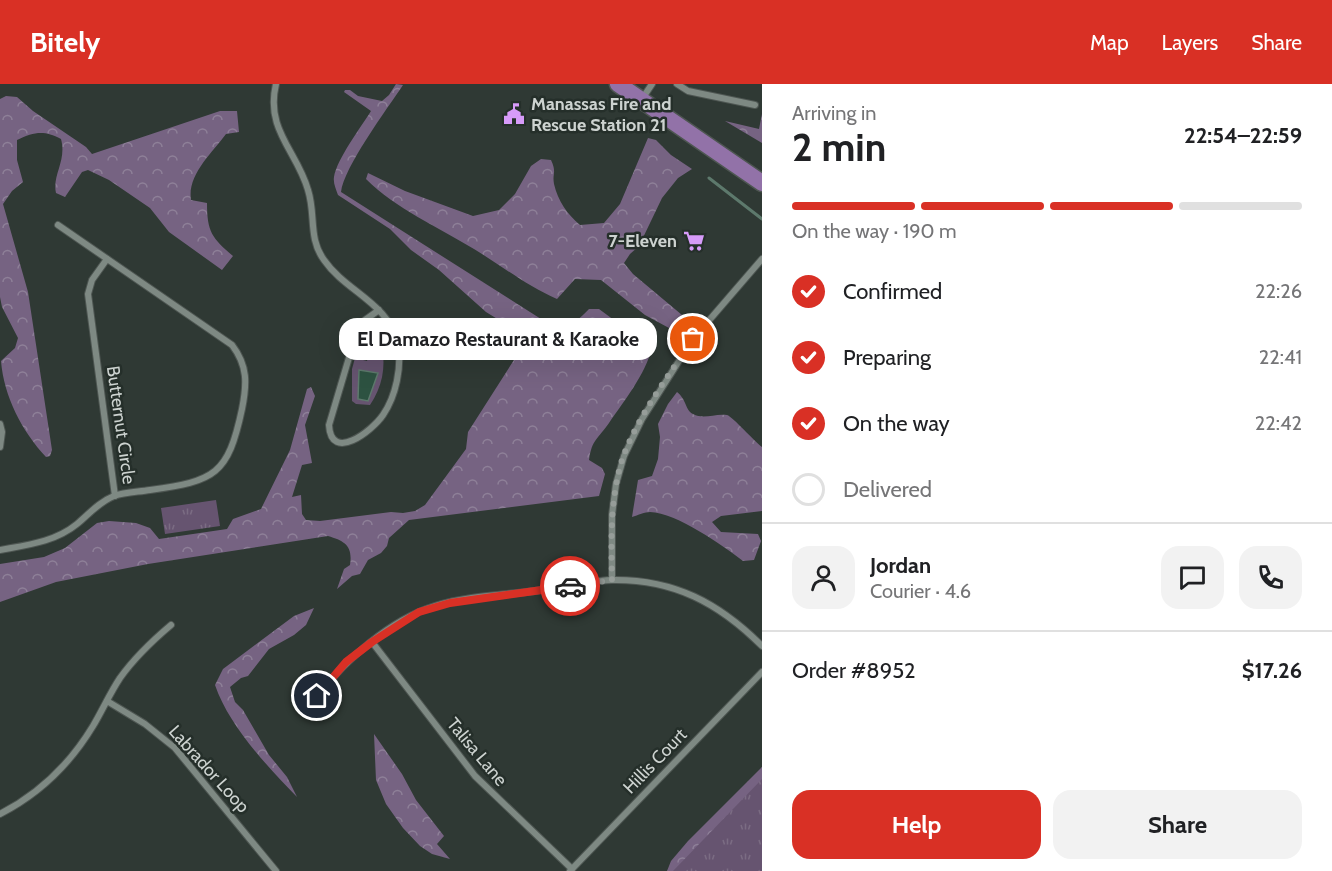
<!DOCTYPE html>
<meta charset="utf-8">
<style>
:root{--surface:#fff;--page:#f2f2f2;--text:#202124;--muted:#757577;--line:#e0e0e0;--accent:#d93025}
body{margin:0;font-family:Cabin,sans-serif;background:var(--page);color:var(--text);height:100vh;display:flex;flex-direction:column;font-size:22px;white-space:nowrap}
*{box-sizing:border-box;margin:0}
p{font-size:20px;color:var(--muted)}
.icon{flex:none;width:33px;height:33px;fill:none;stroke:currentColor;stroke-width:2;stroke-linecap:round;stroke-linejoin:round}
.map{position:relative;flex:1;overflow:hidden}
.side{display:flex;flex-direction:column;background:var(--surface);width:570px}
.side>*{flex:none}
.pin{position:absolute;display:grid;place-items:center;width:51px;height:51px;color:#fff;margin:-26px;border:3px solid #fff;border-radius:50%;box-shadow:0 2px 6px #0007}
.courier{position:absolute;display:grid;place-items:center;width:60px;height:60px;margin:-30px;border:4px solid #d93025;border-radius:50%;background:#fff;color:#222;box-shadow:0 2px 8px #0007}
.bubble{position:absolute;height:42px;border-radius:18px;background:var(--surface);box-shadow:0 6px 24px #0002;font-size:20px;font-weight:700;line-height:42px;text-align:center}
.headline em{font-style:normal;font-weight:700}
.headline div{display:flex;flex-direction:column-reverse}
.headline{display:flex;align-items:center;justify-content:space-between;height:102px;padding:0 30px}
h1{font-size:39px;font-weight:700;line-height:45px}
.bar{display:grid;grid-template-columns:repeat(4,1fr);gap:9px 6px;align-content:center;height:72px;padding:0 30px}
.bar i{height:8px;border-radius:4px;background:var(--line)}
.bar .current{background:var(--accent)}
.bar p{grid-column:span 4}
.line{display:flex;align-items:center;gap:15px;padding:0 30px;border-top:2px solid var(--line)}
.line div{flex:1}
.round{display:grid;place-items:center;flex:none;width:63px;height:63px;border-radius:18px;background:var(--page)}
ol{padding:0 30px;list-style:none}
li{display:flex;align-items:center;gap:18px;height:66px}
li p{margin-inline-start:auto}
li .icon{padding:6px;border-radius:50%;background:var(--accent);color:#fff;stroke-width:4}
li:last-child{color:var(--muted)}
li i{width:33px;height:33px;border:3px solid var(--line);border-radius:50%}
.cta{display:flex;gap:12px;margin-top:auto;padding:12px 30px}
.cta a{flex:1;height:69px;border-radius:18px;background:var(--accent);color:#fff;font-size:24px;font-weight:700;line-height:69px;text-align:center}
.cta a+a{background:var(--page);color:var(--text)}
header{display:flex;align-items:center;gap:36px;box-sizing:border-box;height:84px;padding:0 30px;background:var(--accent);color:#fff}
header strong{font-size:28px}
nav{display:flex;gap:33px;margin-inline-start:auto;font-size:21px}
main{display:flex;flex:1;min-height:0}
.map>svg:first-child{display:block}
.forest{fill:url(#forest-crowns)}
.park{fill:url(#park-tufts)}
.pitch{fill:#665470}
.water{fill:#2d5241;stroke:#5d796c;stroke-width:1.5}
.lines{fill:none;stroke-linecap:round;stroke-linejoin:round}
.stream{stroke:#5d796c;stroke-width:3}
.street-casing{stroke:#4e5652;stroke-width:8}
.primary-casing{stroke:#4e5652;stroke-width:19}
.street{stroke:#7e8983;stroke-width:6}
.primary{stroke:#9272a8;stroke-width:16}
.done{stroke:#969d99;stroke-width:6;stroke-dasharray:0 10.8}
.route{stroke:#d93025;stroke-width:8}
.labels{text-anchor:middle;stroke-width:5;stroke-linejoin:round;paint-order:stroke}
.poi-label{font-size:18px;font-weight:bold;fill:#cdd3d0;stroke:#252f2a;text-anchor:start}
.street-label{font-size:18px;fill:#cdd3d0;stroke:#252f2a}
</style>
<header>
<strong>Bitely</strong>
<nav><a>Map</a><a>Layers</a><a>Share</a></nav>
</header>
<main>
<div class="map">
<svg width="762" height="787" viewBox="0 0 762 787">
<defs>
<pattern id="forest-crowns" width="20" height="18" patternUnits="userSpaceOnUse" patternTransform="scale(1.5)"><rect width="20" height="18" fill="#766382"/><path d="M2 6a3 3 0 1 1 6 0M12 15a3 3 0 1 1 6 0" fill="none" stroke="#8e8098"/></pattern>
<pattern id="park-tufts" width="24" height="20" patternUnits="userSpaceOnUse" patternTransform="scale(1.5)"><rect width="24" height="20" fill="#665470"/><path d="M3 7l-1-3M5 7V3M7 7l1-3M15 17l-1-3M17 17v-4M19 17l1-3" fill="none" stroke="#7b6c83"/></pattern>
</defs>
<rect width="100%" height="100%" fill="#2f3934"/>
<!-- forest -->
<g class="forest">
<path d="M396,0L403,1C387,25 344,83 341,108L552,242C569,246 578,236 589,225H599L652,264C645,291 624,317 609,339C598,355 592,355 589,376L602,384L605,390L599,412L409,436L389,454L387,462L381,469L368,476L360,490L352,492L337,505L344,485L350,481C353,462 345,457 328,452L148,480L56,498L0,518V480L44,473L65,464L97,439L109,437L136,439L150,444L159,455L227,445L233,435L261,425L290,366L307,305L311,303L315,312L305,341L312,379L302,381L292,413L301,411L302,430L306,436L320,437L391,428L403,429L415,427L425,421L466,365L468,348L528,254L486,228L439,186L411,166L390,145L338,111C336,105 333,99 334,93C337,75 361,43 371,27L344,8L345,6H350L358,12L382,17L389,11Z"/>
<path d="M6,12L17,13L33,27L86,63L92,70L220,27H237L239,48L226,50C212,69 187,91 191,116L207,119C207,148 212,154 233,172L222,186L169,148L150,124L109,96L88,86L82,88L65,113L56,109C52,91 67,77 61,55C44,46 34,48 17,56V76L23,98L12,107L3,120L28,208L52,366L50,372L46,373C22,347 4,313 1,277L15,264L18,254L2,223L0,213V15Z"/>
<polygon points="762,30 762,59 725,37 759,45"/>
<path d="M648,54L656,56L671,71L692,85L678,94L662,114L639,162L630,170L624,179L633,190L682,231L676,241L669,244L645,231L601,196L575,195L557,215C527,202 502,182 474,165C438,143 396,125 366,95L368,89L405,107L473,132L499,126L515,110L531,82L541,75L551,76C557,89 552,89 554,100C558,117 567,130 580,141L604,139L620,120Z"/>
<path d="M677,308C687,316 685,326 693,330C704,336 715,329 727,331C733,333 754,357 762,363V427L721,432L712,438L721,448L758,450L761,457L754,476L743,477C722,461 677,429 650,428C645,428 638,431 632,433L638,396L652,392L658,375L660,353L658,340L668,320Z"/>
<path d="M314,524L306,541L294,551L269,565L248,592L241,594L230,603L235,618L243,626L269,671L287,693L297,713C267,682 229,642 215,601L223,585L294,532Z"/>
<polygon points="374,650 402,690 416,716 444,752 437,760 450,775 432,770 420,762 403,744 386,720 376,696"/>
<polygon points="762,683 762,713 694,787 667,787 671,777 688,757"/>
</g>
<!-- park -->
<g class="park">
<polygon points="497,242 506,249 492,268 483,260"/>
<polygon points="216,416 220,442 165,450 161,424"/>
<polygon points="762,695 762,787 673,787"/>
</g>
<!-- pitch -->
<path class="pitch" d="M372,261L382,263C386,284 382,303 370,321L356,320L352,317V285L355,274L367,277Z"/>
<!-- water -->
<polygon class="water" points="359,286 378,289 368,317 358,315"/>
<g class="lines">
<!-- stream -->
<polyline class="stream" points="709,94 762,135"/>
<defs>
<g id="street">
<path d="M276,0C265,46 297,67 308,106C316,131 308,154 324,176C346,208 389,219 398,260C402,283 396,312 383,331C372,347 331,379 329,341L356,250L365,236L379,226"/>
<polyline points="677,0 688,7 755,21"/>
<polyline points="642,15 652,0"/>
<polyline points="107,175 92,196 88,210 115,412"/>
<polyline points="0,340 2,348 0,363"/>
<path d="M0,466C27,461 55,458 77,440C89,430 99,418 114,412C125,408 138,408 150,406C215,397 228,391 242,325C247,300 248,282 232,261L58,141"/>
<polyline points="612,496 612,431 616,400 624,372 642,335 693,255 762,175"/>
<polyline points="372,558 475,692 572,785"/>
<path d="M317,612C346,576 389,536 435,522C467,512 502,511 535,507C560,503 586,497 612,496C674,495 719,519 762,562"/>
<polyline points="107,617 145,640 175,664 276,787"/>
<path d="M0,730C39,710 70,680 93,642C102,627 110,609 120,594C135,573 152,557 171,541"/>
<polyline points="570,787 762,588"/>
</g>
<polyline id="primary" points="618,0 762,99"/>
</defs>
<!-- street casing -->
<use href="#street" class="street-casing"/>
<!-- primary casing -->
<use href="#primary" class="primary-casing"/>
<!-- street -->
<use href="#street" class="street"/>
<!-- primary -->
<use href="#primary" class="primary"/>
</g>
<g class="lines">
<!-- done -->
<path class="done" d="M570,502L612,496C611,455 610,413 623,373C638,332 669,291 693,255"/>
<!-- route -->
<polyline class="route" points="317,612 346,578 372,558 419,528 450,519 570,502"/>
</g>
<!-- icons -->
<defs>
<symbol id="civic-bare" viewBox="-9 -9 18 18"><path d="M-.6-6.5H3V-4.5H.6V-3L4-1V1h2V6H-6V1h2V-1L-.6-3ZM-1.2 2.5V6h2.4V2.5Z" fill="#d79bf9" stroke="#252f2a" stroke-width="2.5" paint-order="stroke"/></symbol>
<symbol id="supermarket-bare" viewBox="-9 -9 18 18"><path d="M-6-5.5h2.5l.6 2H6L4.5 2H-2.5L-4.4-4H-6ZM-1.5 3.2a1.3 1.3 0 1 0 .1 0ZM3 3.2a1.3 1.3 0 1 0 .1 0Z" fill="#d79bf9" stroke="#252f2a" stroke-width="2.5" paint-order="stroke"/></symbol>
</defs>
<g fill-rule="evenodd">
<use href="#civic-bare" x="499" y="15" width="30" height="30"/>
<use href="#supermarket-bare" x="679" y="142" width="30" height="30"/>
</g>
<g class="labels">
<!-- poi labels -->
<g class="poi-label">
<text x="531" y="26">Manassas Fire and<tspan x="531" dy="21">Rescue Station 21</tspan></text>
<text x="677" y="163" text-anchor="end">7-Eleven</text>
</g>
<!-- street labels -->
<g class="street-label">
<text transform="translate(121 341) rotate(82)" y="6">Butternut Circle</text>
<text transform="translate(477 668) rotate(50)" y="6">Talisa Lane</text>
<text transform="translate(655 677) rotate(-46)" y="6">Hillis Court</text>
<text transform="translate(209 685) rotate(48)" y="6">Labrador Loop</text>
</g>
</g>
</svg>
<div class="pin" style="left:693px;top:255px;background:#ea580c"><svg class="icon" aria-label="bag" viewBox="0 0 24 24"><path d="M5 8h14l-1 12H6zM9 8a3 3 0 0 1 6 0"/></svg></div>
<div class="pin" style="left:317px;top:612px;background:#1f2937"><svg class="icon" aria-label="home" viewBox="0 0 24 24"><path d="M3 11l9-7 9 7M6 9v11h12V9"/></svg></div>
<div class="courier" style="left:570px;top:502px"><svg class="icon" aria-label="car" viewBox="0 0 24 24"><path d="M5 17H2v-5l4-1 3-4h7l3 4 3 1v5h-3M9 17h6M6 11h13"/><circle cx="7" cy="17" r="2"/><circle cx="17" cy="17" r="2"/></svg></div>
<div class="bubble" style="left:339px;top:234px;width:318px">El Damazo Restaurant &amp; Karaoke</div>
</div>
<section class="side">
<div class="headline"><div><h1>2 min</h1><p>Arriving in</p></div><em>22:54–22:59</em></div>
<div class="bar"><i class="current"></i><i class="current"></i><i class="current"></i><i></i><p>On the way · 190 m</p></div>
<ol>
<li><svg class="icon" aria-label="check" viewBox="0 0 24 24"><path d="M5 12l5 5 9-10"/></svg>Confirmed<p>22:26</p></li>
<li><svg class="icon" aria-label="check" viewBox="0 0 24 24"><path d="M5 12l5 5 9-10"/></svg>Preparing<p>22:41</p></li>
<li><svg class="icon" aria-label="check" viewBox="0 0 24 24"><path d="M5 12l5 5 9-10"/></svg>On the way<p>22:42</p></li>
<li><i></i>Delivered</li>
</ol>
<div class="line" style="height:108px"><a class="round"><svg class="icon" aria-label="person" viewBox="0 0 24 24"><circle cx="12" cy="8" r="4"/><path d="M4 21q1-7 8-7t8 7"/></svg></a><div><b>Jordan</b><p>Courier · 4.6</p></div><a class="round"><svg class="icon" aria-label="chat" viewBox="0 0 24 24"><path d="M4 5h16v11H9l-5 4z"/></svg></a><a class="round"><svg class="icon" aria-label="phone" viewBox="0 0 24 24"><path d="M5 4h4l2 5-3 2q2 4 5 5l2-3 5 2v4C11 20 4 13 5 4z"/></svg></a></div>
<div class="line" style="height:78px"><div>Order #8952</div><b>$17.26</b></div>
<div class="cta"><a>Help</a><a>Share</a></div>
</section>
</main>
